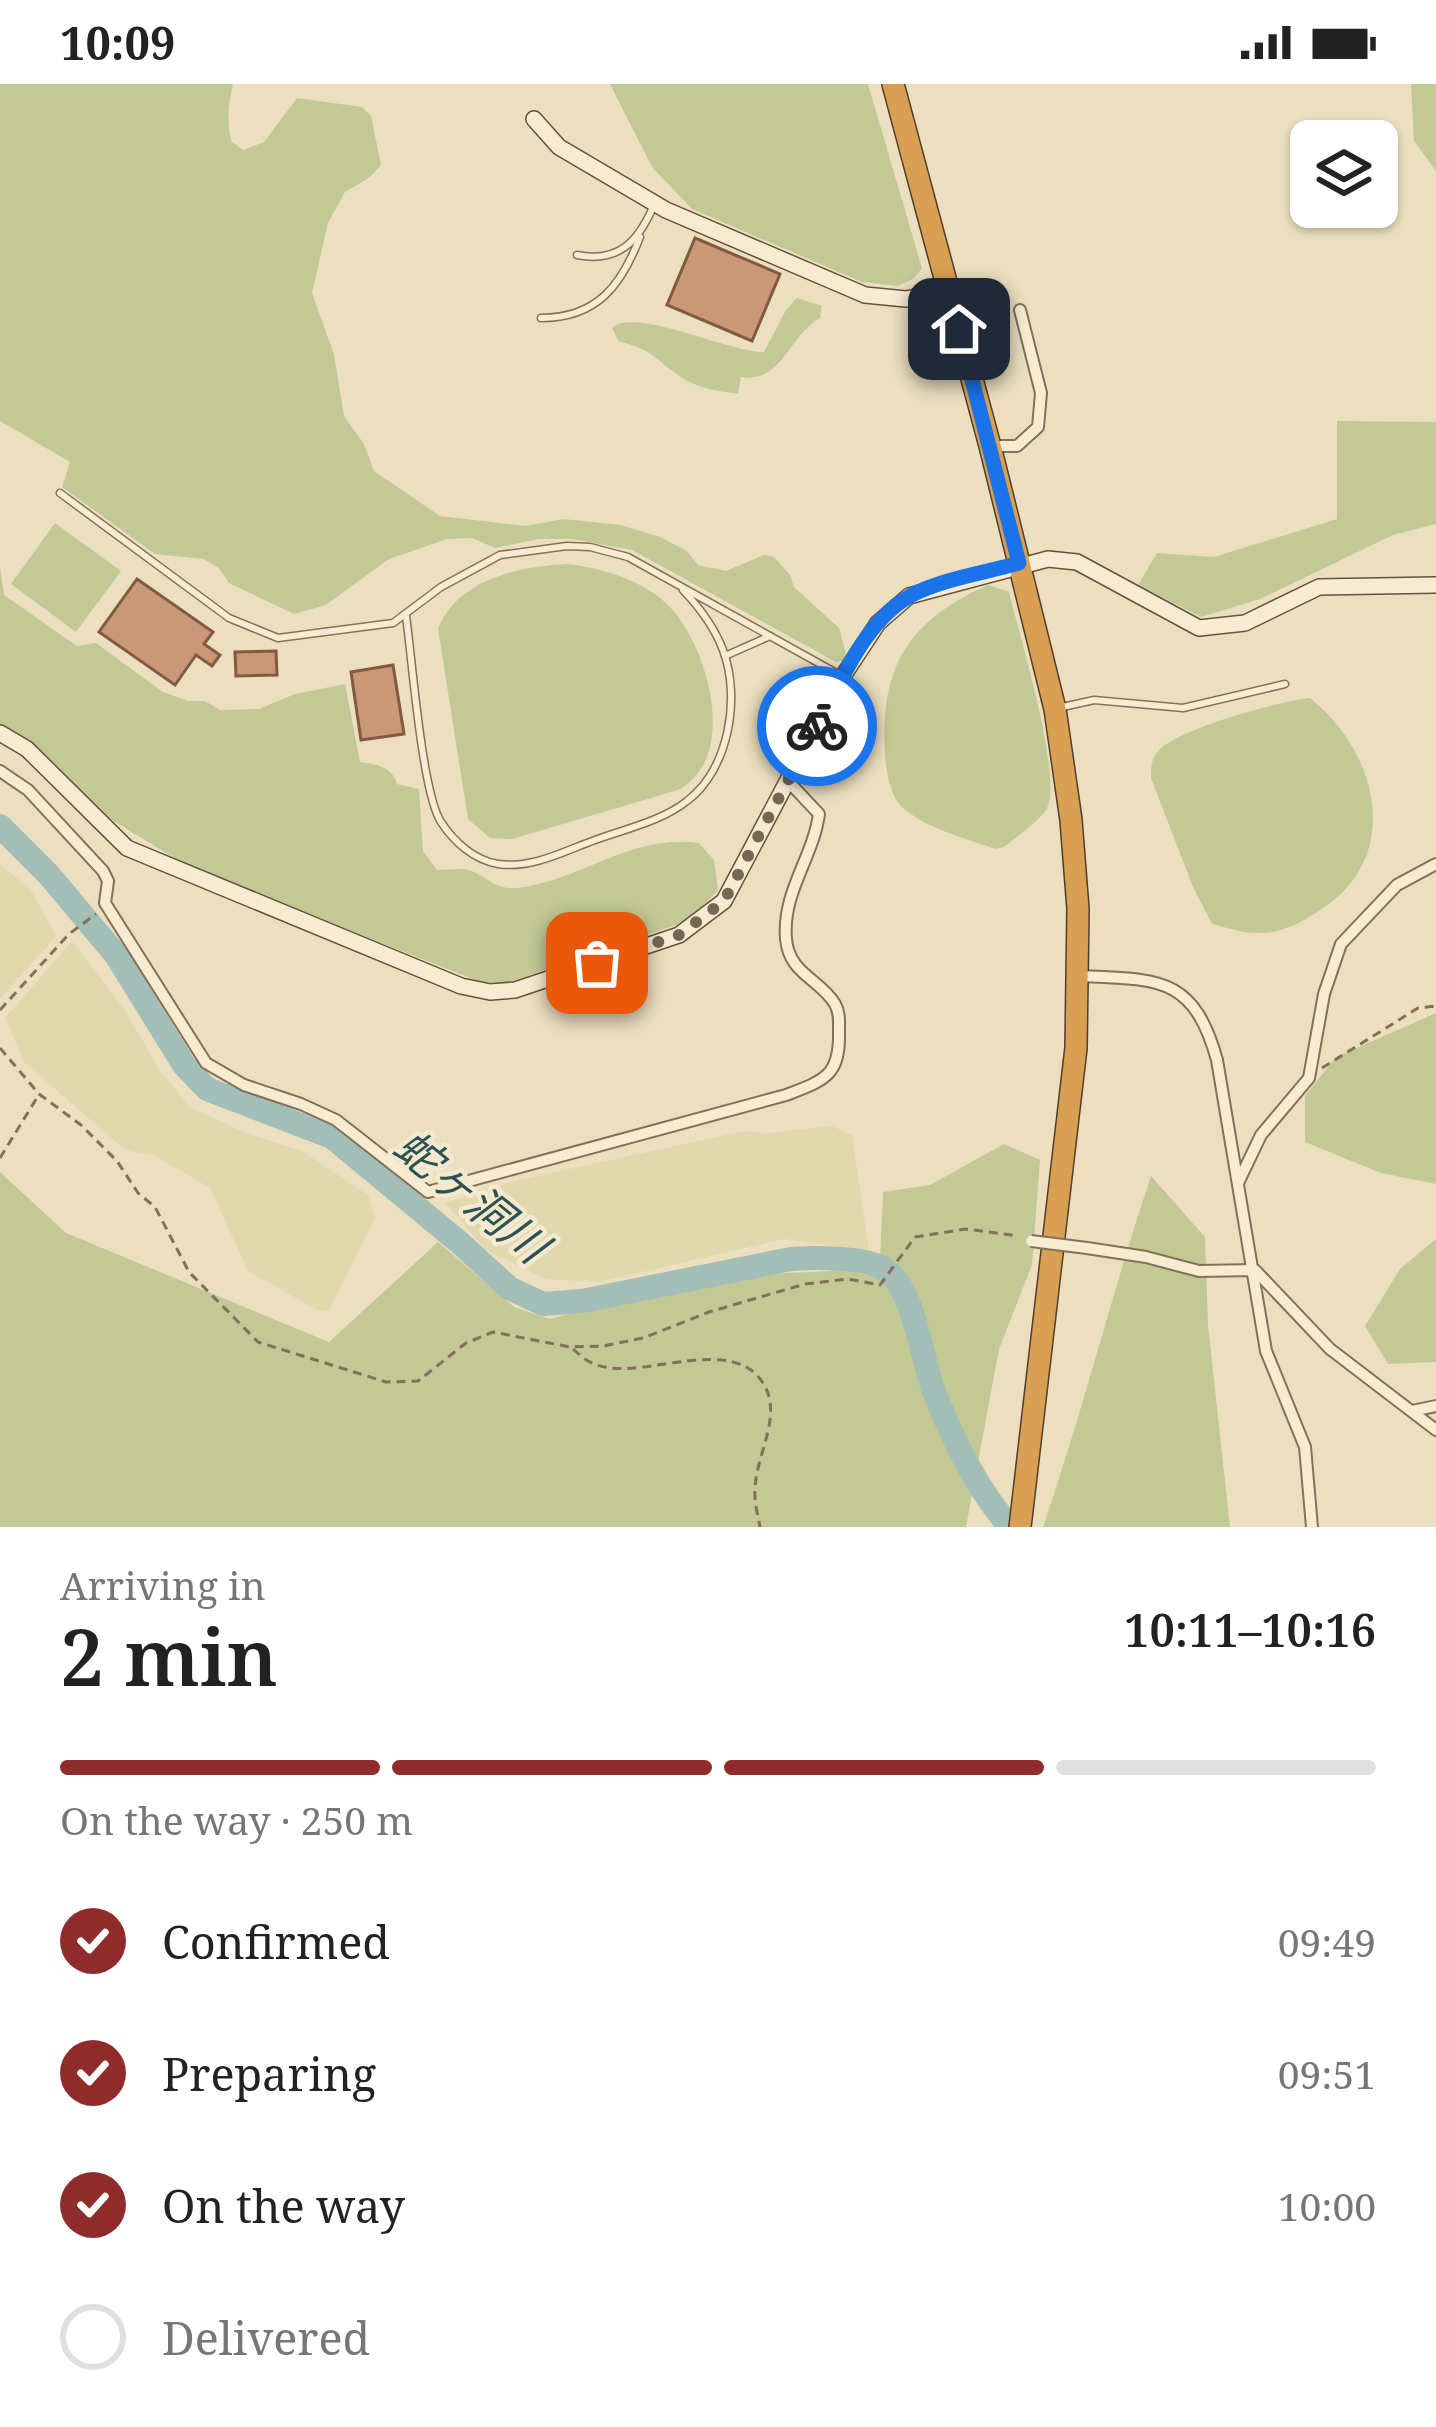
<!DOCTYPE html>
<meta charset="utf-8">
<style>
:root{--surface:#fff;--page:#f6f6f6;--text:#222;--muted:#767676;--line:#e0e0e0;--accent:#902b2b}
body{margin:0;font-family:"Noto Serif","Noto Sans JP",serif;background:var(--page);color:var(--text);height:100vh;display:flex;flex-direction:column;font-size:45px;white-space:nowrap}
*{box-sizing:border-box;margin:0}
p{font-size:39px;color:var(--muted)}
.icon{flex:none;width:66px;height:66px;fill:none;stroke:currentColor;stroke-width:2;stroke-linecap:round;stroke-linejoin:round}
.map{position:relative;height:1443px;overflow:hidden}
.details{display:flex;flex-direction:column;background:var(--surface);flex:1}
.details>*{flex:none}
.tools{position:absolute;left:1290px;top:36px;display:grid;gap:24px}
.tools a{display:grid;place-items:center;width:108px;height:108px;border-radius:18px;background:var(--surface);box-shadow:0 3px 9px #0004;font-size:60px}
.pin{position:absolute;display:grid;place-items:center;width:102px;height:102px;color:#fff;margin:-51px;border-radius:24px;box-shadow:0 6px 18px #0006}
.courier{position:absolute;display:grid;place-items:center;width:120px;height:120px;margin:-60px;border:9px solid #1a73e8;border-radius:50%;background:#fff;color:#222;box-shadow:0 3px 15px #0007}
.overview em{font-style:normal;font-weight:600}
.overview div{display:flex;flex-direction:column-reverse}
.overview{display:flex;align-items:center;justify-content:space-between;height:204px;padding:0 60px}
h1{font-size:78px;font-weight:600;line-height:90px}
.bar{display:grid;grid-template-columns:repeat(4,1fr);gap:18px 12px;align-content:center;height:144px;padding:0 60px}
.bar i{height:15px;border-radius:9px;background:var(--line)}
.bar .active{background:var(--accent)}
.bar p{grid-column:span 4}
ol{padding:0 60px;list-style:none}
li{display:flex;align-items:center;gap:36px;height:132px}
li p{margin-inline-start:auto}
li .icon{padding:12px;border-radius:50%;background:var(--accent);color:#fff;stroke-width:4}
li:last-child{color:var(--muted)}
li i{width:66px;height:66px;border:6px solid var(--line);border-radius:50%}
.status{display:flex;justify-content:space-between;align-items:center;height:84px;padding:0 60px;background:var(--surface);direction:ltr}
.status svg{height:33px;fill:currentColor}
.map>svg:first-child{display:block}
.farmland{fill:#e1d9ad}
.green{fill:#c2c994}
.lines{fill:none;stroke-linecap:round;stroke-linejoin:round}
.river{stroke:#a2beb6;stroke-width:24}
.building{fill:#c99977;stroke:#825a3f;stroke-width:3}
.lane-casing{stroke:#847059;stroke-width:9}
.street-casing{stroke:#847059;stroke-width:14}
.secondary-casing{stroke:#65513c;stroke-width:18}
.highway-casing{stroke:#513e2d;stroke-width:24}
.path{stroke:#847059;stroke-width:3;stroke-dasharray:9 6;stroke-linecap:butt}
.lane{stroke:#f7ecd2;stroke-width:6}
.street{stroke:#f7ecd2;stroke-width:10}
.secondary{stroke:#f7ecd2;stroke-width:15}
.highway{stroke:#d99f52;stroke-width:21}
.street-bridge-casing{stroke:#847059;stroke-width:14;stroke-linecap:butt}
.street-bridge{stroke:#f7ecd2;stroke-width:10}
.done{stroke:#746855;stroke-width:12;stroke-dasharray:0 21.6}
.route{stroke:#1a73e8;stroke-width:15}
.labels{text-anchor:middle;stroke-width:9;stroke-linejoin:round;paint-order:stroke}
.water-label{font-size:45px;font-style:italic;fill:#2c5351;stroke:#f3e9cf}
</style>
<div class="status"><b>10:09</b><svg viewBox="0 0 49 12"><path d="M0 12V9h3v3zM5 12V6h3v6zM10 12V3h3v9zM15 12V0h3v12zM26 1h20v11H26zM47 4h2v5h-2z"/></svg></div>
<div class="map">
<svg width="1436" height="1443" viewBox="0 0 1436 1443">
<rect width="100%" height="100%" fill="#ecdfc0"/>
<!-- farmland -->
<g class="farmland">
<polygon points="0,780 31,806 56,852 0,915"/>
<polygon points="72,857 126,928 159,985 190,1023 246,1049 302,1067 368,1111 375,1134 329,1227 317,1226 248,1187 210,1104 155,1072 125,1066 24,978 5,934"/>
<polygon points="832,1042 852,1051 869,1167 784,1155 599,1198 545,1195 486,1166 445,1119 514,1097 744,1047 768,1049"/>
</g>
<!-- green -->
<g class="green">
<path d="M0,0H233C228,20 227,36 231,57L243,66L264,58L297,14L362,23L371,32L381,81L369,94L345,108L328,139L312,209L334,270L344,332L364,360L374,387L440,432L526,442L563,435L621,441L660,453L687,467L698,481L726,487L764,471L774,473L790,491L794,503L839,544L848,576L836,578L632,466L572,455H539L495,464L472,454L447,455L389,475L326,521L294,530L229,499L219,484L204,475L155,470L62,403L70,378L0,337Z"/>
<polygon points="610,0 868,0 922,184 913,195 898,202 862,198 692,125 652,83"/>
<polygon points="1411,0 1436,0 1436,87 1414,57"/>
<path d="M797,214L822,222L820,234C789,251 782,300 741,293L738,310C721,307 704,306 688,297C657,280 659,267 618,257L612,243C641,224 726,268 764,268L786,226Z"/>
<polygon points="1337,337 1436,338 1436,440 1393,451 1260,515 1201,533 1138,501 1157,469 1214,473 1337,435"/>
<polygon points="55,439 121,487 76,548 11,500"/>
<path d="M568,480C603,484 645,497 670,523C709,565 739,674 678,706L512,755L490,754L468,735L438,545C457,495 520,482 568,480Z"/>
<path d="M0,482L4,511L77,562L96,559L163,608L188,617H205L220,626L259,625L295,610L345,600L360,678C377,681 392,682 397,700L419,705L423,767L437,786C448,786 465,783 474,788C490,796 498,806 517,804C585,796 628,750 699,759L714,776L718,806L694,832L676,841L512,897L483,899L189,783L109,734L30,660L0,640Z"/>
<path d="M988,501L1009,508C1018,546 1065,699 1046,726C1037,739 1017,752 1004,763L995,765C966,754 925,745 901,722C890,711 886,686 885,670C880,582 908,537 988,501Z"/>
<path d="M1310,614C1379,669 1404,774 1319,827C1300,839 1280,850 1258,849C1242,849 1227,844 1212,840L1193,803L1151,694C1151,683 1151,676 1158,667C1177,645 1279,617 1310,614Z"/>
<polygon points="1436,929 1436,1100 1381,1089 1305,1058 1305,1012 1336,973"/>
<polygon points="1004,1060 1040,1076 1032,1181 999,1265 966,1443 0,1443 0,1088 66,1149 329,1258 438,1158 514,1223 550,1235 627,1214 746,1191 831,1187 880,1176 883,1108 930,1101"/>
<path d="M1151,1092L1205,1153L1208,1241L1230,1443H1043C1083,1327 1112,1208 1151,1092Z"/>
<polygon points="1436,1155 1436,1278 1388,1280 1365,1242 1400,1185"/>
</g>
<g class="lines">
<!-- river -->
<path class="river" d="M0,742L49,791L116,871L184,981L207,1005L332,1053L460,1159L509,1204L543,1220L582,1217L791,1175C813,1173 865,1173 883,1184C916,1204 921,1278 936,1313C955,1359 977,1405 1010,1443"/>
</g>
<!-- building -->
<g class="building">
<polygon points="695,154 780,190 752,257 667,221"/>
<polygon points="137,495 213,548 204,560 220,571 212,582 196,571 175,601 99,548"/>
<polygon points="276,567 277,591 236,592 235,568"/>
<polygon points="393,581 404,650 361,656 351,588"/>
</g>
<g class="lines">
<defs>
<g id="lane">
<path d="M577,171C618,179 638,158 653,123"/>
<path d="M541,234C598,234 622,200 640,153"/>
<polyline points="60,409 229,534 278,554 393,539 441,503 500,471 567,462 590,463 628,473 840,591"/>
<path d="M406,532C412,574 422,709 441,738C454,758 474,776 498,780C532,785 564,767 595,756C625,745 662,737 687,717C729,685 741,614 723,566C714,542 700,524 683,506"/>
<polyline points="725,572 770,552"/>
<polyline points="1058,624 1094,616 1183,624 1285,600"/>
</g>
<g id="street">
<polyline points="990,362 1017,362 1038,343 1041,309 1020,226"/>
<path d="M0,687L28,706L103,787L108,797L105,819L206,979L244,1001L301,1020L336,1036L428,1108L786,1011C825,996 840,992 839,948C839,938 840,929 835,920C820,895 789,890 786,855C782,808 813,774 819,730L788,697"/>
<path d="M1079,892C1157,896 1193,890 1217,976L1266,1267L1305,1363L1312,1443"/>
<polyline points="1238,1099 1261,1051 1309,994 1324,910 1341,860 1397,801 1436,780"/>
<polyline points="1087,1164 1146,1173 1199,1187 1255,1186 1330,1265 1436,1346"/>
<polyline points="1412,1327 1436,1322"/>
</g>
<g id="secondary">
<polyline points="534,35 559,63 666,126 865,211 906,215 949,206"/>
<polyline points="0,649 27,665 127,764 461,902 490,908 515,906 679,851 724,817 843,592 878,539 909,512 1048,475 1077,478 1199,544 1245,539 1319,503 1436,501"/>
</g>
<polyline id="highway" points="893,0 990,362 1055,625 1071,736 1078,825 1076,964 1020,1443"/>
</defs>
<!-- lane casing -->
<use href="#lane" class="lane-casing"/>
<!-- street casing -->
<use href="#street" class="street-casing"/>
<!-- secondary casing -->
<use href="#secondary" class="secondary-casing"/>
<!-- highway casing -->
<use href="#highway" class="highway-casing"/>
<!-- path -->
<g class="path">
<polyline points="0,926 69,850 96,830"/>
<polyline points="0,964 39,1010 81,1041 117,1077 138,1109 155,1123 189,1188 258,1258 386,1298 418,1297 466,1259 493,1248 570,1263 603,1262 643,1254 709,1228 805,1200 848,1195 880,1201 915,1153 966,1145 1018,1152"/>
<polyline points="1322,984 1418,924 1436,922"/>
<polyline points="0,1074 38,1012"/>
<path d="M573,1265C583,1274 591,1281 605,1283C648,1293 733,1251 763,1299C784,1331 755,1372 755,1406C754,1419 758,1431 760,1443"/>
</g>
<!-- lane -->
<use href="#lane" class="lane"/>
<!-- street -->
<use href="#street" class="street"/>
<!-- secondary -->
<use href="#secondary" class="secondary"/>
<!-- highway -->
<use href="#highway" class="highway"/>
<defs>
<polyline id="street-bridge" points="1031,1157 1087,1164"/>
</defs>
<!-- street-bridge casing -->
<use href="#street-bridge" class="street-bridge-casing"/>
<!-- street-bridge -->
<use href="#street-bridge" class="street-bridge"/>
</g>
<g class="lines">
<!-- done -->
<polyline class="done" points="597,879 679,851 724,817 817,642"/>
<!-- route -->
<path class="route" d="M817,642C840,599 865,537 910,512C941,495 985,489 1019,479L959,245"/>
</g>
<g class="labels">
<!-- water labels -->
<g class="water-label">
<text transform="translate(471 1112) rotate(39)" y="16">蛇ヶ洞川</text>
</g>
</g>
</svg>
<div class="tools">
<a><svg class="icon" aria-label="layers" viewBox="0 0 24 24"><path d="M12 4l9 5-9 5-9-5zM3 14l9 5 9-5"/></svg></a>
</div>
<div class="pin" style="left:597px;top:879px;background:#ea580c"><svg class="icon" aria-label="bag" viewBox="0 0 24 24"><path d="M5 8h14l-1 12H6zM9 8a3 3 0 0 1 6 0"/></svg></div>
<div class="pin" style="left:959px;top:245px;background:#1f2937"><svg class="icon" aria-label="home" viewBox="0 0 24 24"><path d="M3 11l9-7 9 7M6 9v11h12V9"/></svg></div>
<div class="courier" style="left:817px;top:642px"><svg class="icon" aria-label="bike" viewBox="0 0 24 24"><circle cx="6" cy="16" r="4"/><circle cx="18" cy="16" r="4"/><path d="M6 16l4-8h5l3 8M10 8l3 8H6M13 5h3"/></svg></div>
</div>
<section class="details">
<div class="overview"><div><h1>2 min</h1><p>Arriving in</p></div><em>10:11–10:16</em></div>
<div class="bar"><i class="active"></i><i class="active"></i><i class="active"></i><i></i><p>On the way · 250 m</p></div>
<ol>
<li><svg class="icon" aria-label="check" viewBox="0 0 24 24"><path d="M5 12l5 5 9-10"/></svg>Confirmed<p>09:49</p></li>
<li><svg class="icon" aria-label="check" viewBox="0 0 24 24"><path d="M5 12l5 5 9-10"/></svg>Preparing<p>09:51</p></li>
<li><svg class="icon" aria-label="check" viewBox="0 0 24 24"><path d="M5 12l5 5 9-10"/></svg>On the way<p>10:00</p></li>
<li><i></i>Delivered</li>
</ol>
</section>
